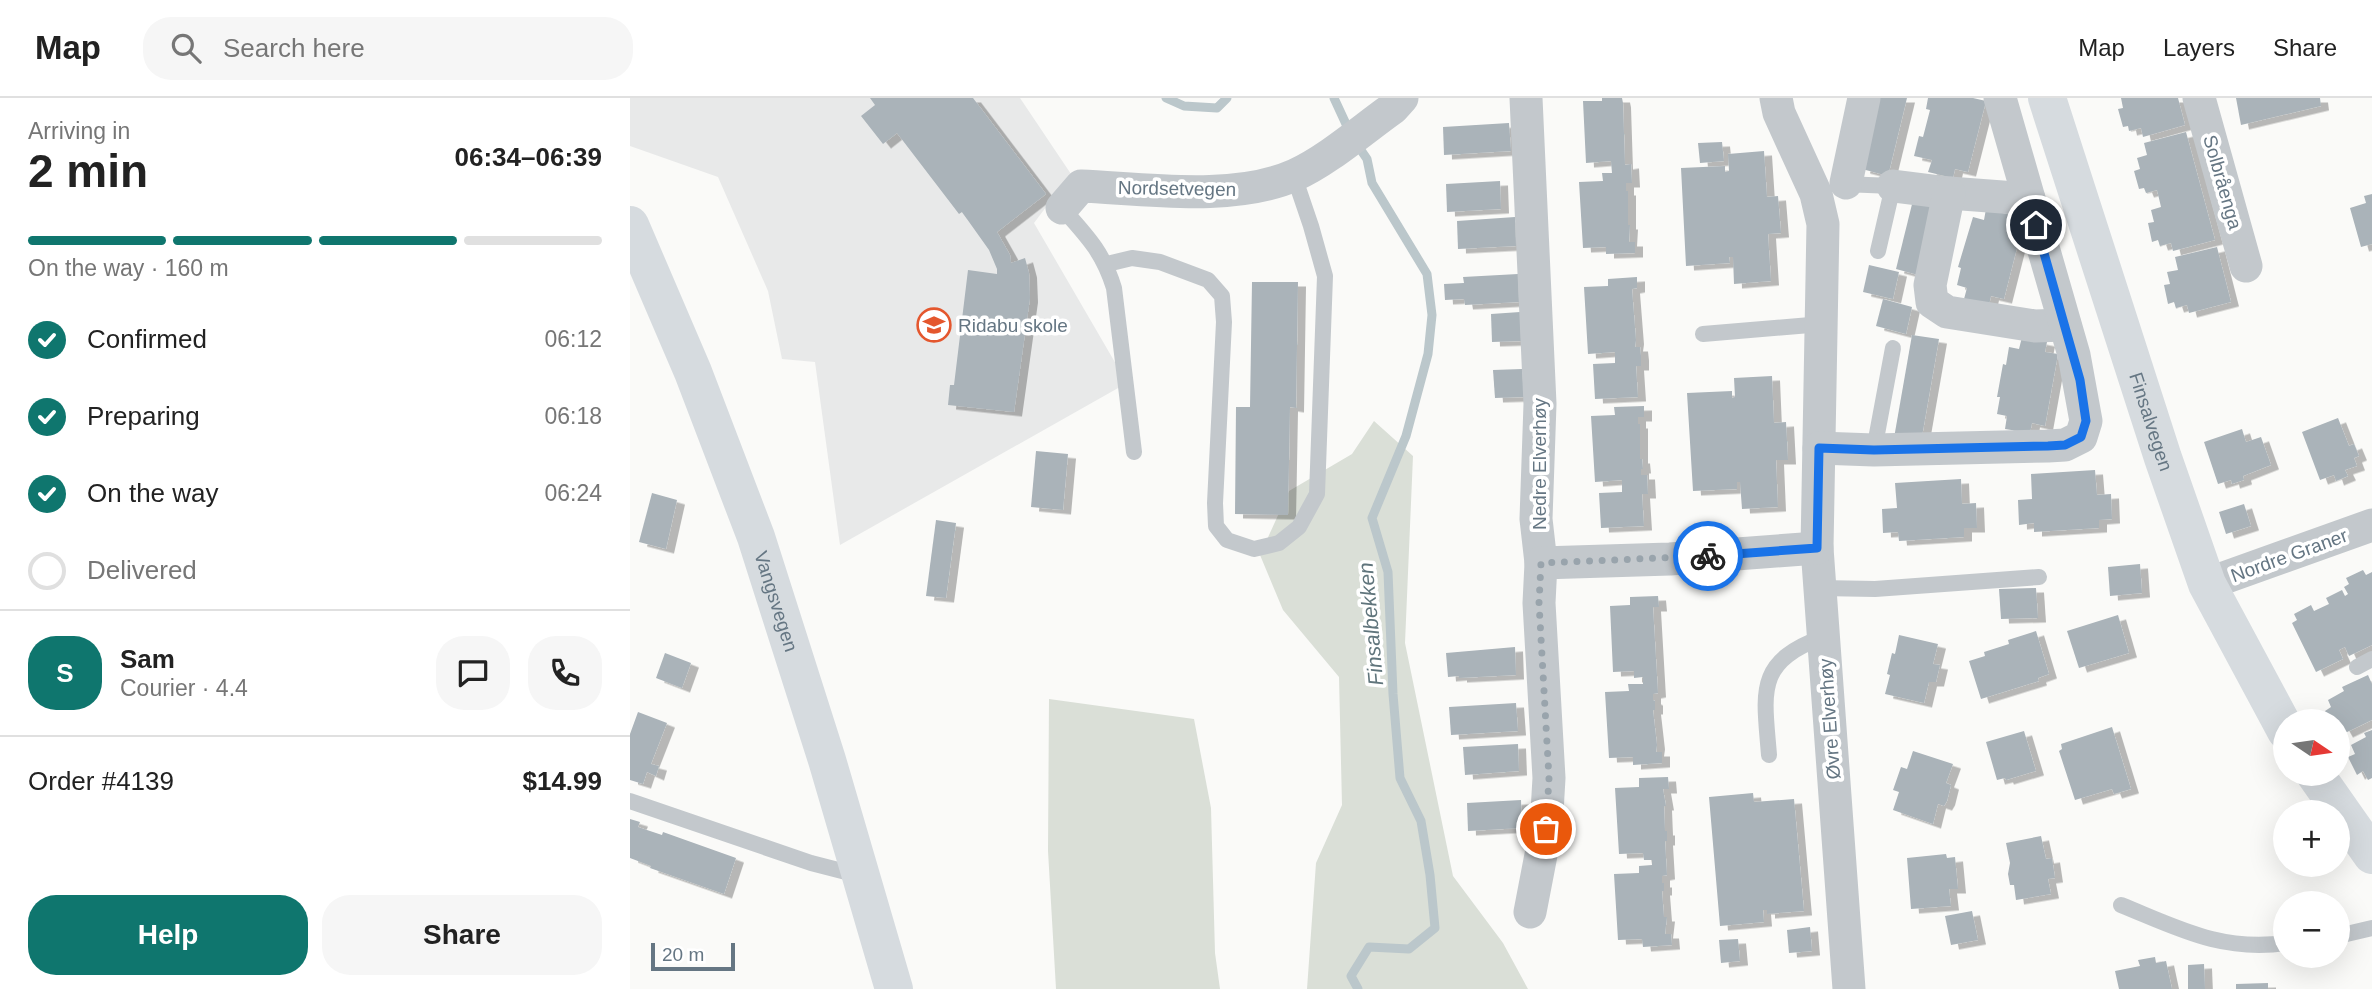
<!DOCTYPE html>
<meta charset="utf-8">
<style>
:root{--surface:#fff;--page:#f6f6f6;--text:#222;--muted:#767676;--line:#e0e0e0;--accent:#0f766e}
body{margin:0;font-family:Arial,sans-serif;background:var(--page);color:var(--text);height:100vh;display:flex;flex-direction:column;font-size:26px;white-space:nowrap}
*{box-sizing:border-box;margin:0}
p{font-size:23px;color:var(--muted)}
.icon{flex:none;width:38px;height:38px;fill:none;stroke:currentColor;stroke-width:2;stroke-linecap:round;stroke-linejoin:round}
.map{position:relative;flex:1;overflow:hidden}
.panel{display:flex;flex-direction:column;background:var(--surface);width:630px}
.panel>*{flex:none}
.needle{width:46px;rotate:103deg}
.controls{position:absolute;left:1643px;top:611px;display:grid;gap:14px}
.controls a{display:grid;place-items:center;width:77px;height:77px;border-radius:50%;background:var(--surface);box-shadow:0 7px 28px #0002;font-size:35px}
.scale{position:absolute;left:21px;bottom:18px;width:84px;box-sizing:border-box;padding-left:7px;border:4px solid #657683;border-top:0;font-size:19px;line-height:24px;white-space:nowrap;color:#657683;-webkit-text-stroke:5px #fff;paint-order:stroke}
.pin{position:absolute;display:grid;place-items:center;width:60px;height:60px;color:#fff;margin:-30px;border:4px solid #fff;border-radius:50%;box-shadow:0 2px 7px #0007}
.courier{position:absolute;display:grid;place-items:center;width:70px;height:70px;margin:-35px;border:5px solid #1a73e8;border-radius:50%;background:#fff;color:#222;box-shadow:0 2px 9px #0007}
.head em{font-style:normal;font-weight:800}
.head div{display:flex;flex-direction:column-reverse}
.head{display:flex;align-items:center;justify-content:space-between;height:119px;padding:0 28px}
h1{font-size:46px;font-weight:800;line-height:52px}
.bar{display:grid;grid-template-columns:repeat(4,1fr);gap:10px 7px;align-content:center;height:84px;padding:0 28px}
.bar i{height:9px;border-radius:5px;background:var(--line)}
.bar .on{background:var(--accent)}
.bar p{grid-column:span 4}
.line{display:flex;align-items:center;gap:18px;padding:0 28px;border-top:2px solid var(--line)}
.line div{flex:1}
.round{display:grid;place-items:center;flex:none;width:74px;height:74px;border-radius:28px;background:var(--page)}
ol{padding:0 28px;list-style:none}
li{display:flex;align-items:center;gap:21px;height:77px}
li p{margin-inline-start:auto}
li .icon{padding:7px;border-radius:50%;background:var(--accent);color:#fff;stroke-width:4}
li:last-child{color:var(--muted)}
li i{width:38px;height:38px;border:4px solid var(--line);border-radius:50%}
.action{display:flex;gap:14px;margin-top:auto;padding:14px 28px}
.action a{flex:1;height:80px;border-radius:28px;background:var(--accent);color:#fff;font-size:28px;font-weight:800;line-height:80px;text-align:center}
.action a+a{background:var(--page);color:var(--text)}
header{display:flex;align-items:center;gap:42px;box-sizing:border-box;height:98px;padding:0 35px;background:var(--surface);border-bottom:2px solid var(--line)}
header strong{font-size:33px}
nav{display:flex;gap:38px;margin-inline-start:auto;font-size:24px}
.search{width:490px;height:63px;background:var(--page);display:flex;align-items:center;gap:18px;box-sizing:border-box;padding:0 24px;border-radius:28px;color:var(--muted);font-size:26px}
main{display:flex;flex:1;min-height:0}
.map>svg:first-child{display:block}
.built{fill:#e8e9e9}
.green{fill:#dadfd7}
.lines{fill:none;stroke-linecap:round;stroke-linejoin:round}
.stream{stroke:#bbc7cb;stroke-width:9}
.building{fill:#aab3b9;filter:url(#shadow)}
.lane{stroke:#c3c8cc;stroke-width:16}
.street{stroke:#c3c8cc;stroke-width:33}
.secondary{stroke:#d6dbdf;stroke-width:38}
.highway{stroke:#d6dbdf;stroke-width:38}
.done{stroke:#99a4ac;stroke-width:7;stroke-dasharray:0 12.6}
.route{stroke:#1a73e8;stroke-width:9}
.labels{text-anchor:middle;stroke-width:7;stroke-linejoin:round;paint-order:stroke}
.street-label{font-size:19px;fill:#657683;stroke:#fff}
.poi-label{font-size:19px;fill:#657683;stroke:#fff;text-anchor:start}
.water-label{font-size:21px;font-style:italic;fill:#60757c;stroke:#fff}
</style>
<header>
<strong>Map</strong>
<div class="search"><svg class="icon" aria-label="search" viewBox="0 0 24 24"><circle cx="10" cy="10" r="6"/><path d="M15 15l6 6"/></svg>Search here</div>
<nav><a>Map</a><a>Layers</a><a>Share</a></nav>
</header>
<main>
<section class="panel">
<div class="head"><div><h1>2 min</h1><p>Arriving in</p></div><em>06:34–06:39</em></div>
<div class="bar"><i class="on"></i><i class="on"></i><i class="on"></i><i></i><p>On the way · 160 m</p></div>
<ol>
<li><svg class="icon" aria-label="check" viewBox="0 0 24 24"><path d="M5 12l5 5 9-10"/></svg>Confirmed<p>06:12</p></li>
<li><svg class="icon" aria-label="check" viewBox="0 0 24 24"><path d="M5 12l5 5 9-10"/></svg>Preparing<p>06:18</p></li>
<li><svg class="icon" aria-label="check" viewBox="0 0 24 24"><path d="M5 12l5 5 9-10"/></svg>On the way<p>06:24</p></li>
<li><i></i>Delivered</li>
</ol>
<div class="line" style="height:126px"><b class="round" style="background:var(--accent);color:#fff">S</b><div><b>Sam</b><p>Courier · 4.4</p></div><a class="round"><svg class="icon" aria-label="chat" viewBox="0 0 24 24"><path d="M4 5h16v11H9l-5 4z"/></svg></a><a class="round"><svg class="icon" aria-label="phone" viewBox="0 0 24 24"><path d="M5 4h4l2 5-3 2q2 4 5 5l2-3 5 2v4C11 20 4 13 5 4z"/></svg></a></div>
<div class="line" style="height:91px"><div>Order #4139</div><b>$14.99</b></div>
<div class="action"><a>Help</a><a>Share</a></div>
</section>
<div class="map">
<svg width="1742" height="891" viewBox="0 0 1742 891">
<defs>
<filter id="shadow"><feDropShadow dx="8" dy="4.5" stdDeviation="0" flood-color="#0004"/></filter>
</defs>
<rect width="100%" height="100%" fill="#fafaf8"/>
<!-- built -->
<polygon class="built" points="0,0 390,0 441,76 404,125 497,285 210,447 185,264 152,261 138,193 88,79 0,48"/>
<!-- green -->
<g class="green">
<polygon points="744,323 783,358 775,545 823,778 873,845 898,891 677,891 686,765 712,707 709,579 653,512 630,457 659,393 722,356"/>
<polygon points="419,601 564,621 581,710 585,855 590,891 426,891 418,753"/>
</g>
<g class="lines">
<!-- stream -->
<g class="stream">
<polyline points="536,0 554,8 587,10 597,0"/>
<polyline points="704,0 722,39 737,61 742,85 797,176 802,217 798,256 776,338 742,420 758,474 763,596 770,680 791,723 800,777 805,830 779,851 739,849 721,878 728,891"/>
</g>
</g>
<!-- building -->
<g class="building">
<polygon points="240,0 343,0 416,96 367,134 380,157 381,165 395,160 399,175 400,200 384,314 318,307 320,287 324,287 338,172 367,176 367,171 359,152 332,114 329,116 267,35 253,46 231,18 245,7"/>
<polygon points="972,0 992,0 993,5 995,67 1001,66 1002,85 996,85 996,93 998,93 998,127 1000,127 999,144 1005,144 1005,155 976,156 976,149 953,150 949,84 973,83 972,75 982,75 981,63 956,65 953,3 972,3"/>
<polygon points="1249,0 1277,0 1258,78 1232,71"/>
<polygon points="1298,0 1343,0 1356,3 1338,74 1325,71 1323,80 1298,74 1302,62 1284,58 1289,38 1293,39 1300,12 1296,11"/>
<polygon points="1491,0 1548,0 1555,27 1513,39 1511,30 1499,33 1498,28 1493,29 1488,11 1493,10"/>
<polygon points="1606,0 1690,0 1691,8 1611,27"/>
<polygon points="879,25 881,53 814,57 813,29"/>
<polygon points="1556,34 1585,142 1543,153 1541,145 1530,148 1528,142 1522,144 1518,125 1524,124 1521,112 1531,109 1527,92 1516,95 1514,90 1509,91 1504,73 1510,71 1507,60 1517,57 1514,45"/>
<polygon points="1092,44 1094,63 1070,65 1068,45"/>
<polygon points="1134,53 1137,99 1148,98 1151,135 1138,136 1141,183 1104,186 1103,159 1099,159 1100,165 1056,168 1051,70 1095,68 1095,74 1099,73 1098,56"/>
<polygon points="870,83 871,111 817,114 816,86"/>
<polygon points="1285,94 1311,101 1292,178 1266,171"/>
<polygon points="1742,96 1742,146 1731,149 1720,110 1736,105 1734,98"/>
<polygon points="1356,111 1381,117 1378,127 1392,130 1374,201 1361,198 1359,207 1334,201 1337,190 1327,187 1331,170 1328,169 1343,119 1354,122"/>
<polygon points="885,119 886,148 828,151 827,123"/>
<polygon points="1587,149 1601,204 1559,215 1557,207 1546,210 1544,204 1538,206 1534,187 1540,186 1537,174 1548,172 1545,159"/>
<polygon points="1239,167 1269,174 1263,201 1233,194"/>
<polygon points="888,176 889,204 835,207 834,201 815,202 814,186 834,185 833,179"/>
<polygon points="1007,179 1007,190 1002,191 1006,242 1005,249 1010,249 1011,258 1011,268 1006,268 1008,299 965,301 963,266 985,265 985,254 958,256 954,189 978,188 978,181"/>
<polygon points="622,184 668,184 666,310 660,309 658,417 605,416 606,309 620,309"/>
<polygon points="1253,201 1282,209 1276,236 1246,228"/>
<polygon points="890,214 891,243 862,244 861,216"/>
<polygon points="1282,237 1309,241 1291,344 1264,340"/>
<polygon points="1392,239 1417,244 1415,254 1428,256 1415,328 1402,325 1400,335 1375,331 1377,318 1367,316 1370,299 1367,299 1373,266 1376,267 1379,249 1389,251"/>
<polygon points="892,271 894,299 865,300 863,272"/>
<polygon points="1142,278 1144,325 1156,324 1158,362 1146,362 1148,409 1112,411 1110,384 1107,384 1107,391 1063,393 1057,295 1102,293 1102,300 1105,299 1104,280"/>
<polygon points="1014,308 1014,319 1008,319 1008,326 1010,326 1010,361 1012,361 1013,371 1011,371 1011,377 1017,377 1018,396 1012,396 1014,428 971,430 969,395 992,394 992,382 965,384 961,318 985,317 984,309"/>
<polygon points="1708,320 1719,348 1724,346 1729,358 1724,360 1727,368 1715,372 1718,378 1706,383 1704,377 1690,382 1672,334"/>
<polygon points="1612,331 1616,344 1631,339 1641,367 1613,378 1614,382 1602,386 1601,382 1588,386 1574,344"/>
<polygon points="406,353 438,356 433,412 401,409"/>
<polygon points="1465,372 1467,397 1481,396 1482,421 1469,422 1469,430 1404,434 1404,425 1389,427 1388,402 1402,401 1401,376"/>
<polygon points="1331,381 1332,406 1346,405 1347,430 1334,430 1334,439 1269,443 1268,434 1253,435 1252,411 1267,410 1265,385"/>
<polygon points="22,395 47,402 36,451 9,444"/>
<polygon points="1614,406 1621,428 1596,436 1589,414"/>
<polygon points="306,422 326,425 316,500 296,498"/>
<polygon points="1510,466 1512,495 1480,498 1478,469"/>
<polygon points="1733,472 1736,477 1742,474 1742,547 1719,558 1715,549 1709,552 1713,561 1686,574 1662,525 1667,522 1664,516 1681,507 1684,513 1699,506 1696,500 1712,492 1715,498 1718,496 1714,489 1719,486 1716,480"/>
<polygon points="1406,490 1408,520 1371,521 1369,491"/>
<polygon points="1028,498 1029,509 1023,509 1028,595 1023,596 1023,602 1025,603 1025,612 1023,612 1027,647 1026,654 1032,654 1032,665 1003,667 1003,659 979,660 975,594 999,593 998,586 1013,586 1013,579 1004,580 1004,573 983,574 980,508 1000,507 1000,499"/>
<polygon points="1488,517 1499,555 1449,570 1437,533"/>
<polygon points="1406,533 1419,576 1408,580 1409,583 1351,601 1339,563 1355,558 1354,554 1379,546 1378,542"/>
<polygon points="1269,537 1308,546 1303,566 1310,567 1306,584 1299,584 1294,605 1255,596 1260,577 1257,576 1262,555 1265,556"/>
<polygon points="885,549 886,577 829,580 829,578 818,579 816,555"/>
<polygon points="35,555 61,565 52,590 26,580"/>
<polygon points="1738,577 1742,586 1742,622 1715,635 1711,628 1708,629 1708,623 1700,623 1695,613 1701,609 1698,602 1714,593 1712,589"/>
<polygon points="886,605 888,633 821,637 819,609"/>
<polygon points="8,614 37,625 21,666 29,668 26,678 17,674 13,686 0,682 0,636"/>
<polygon points="1482,629 1501,691 1484,696 1482,691 1445,702 1429,653 1432,651 1431,646"/>
<polygon points="1742,632 1742,680 1738,682 1733,673 1727,677 1718,659 1725,656 1721,647 1736,639 1734,635"/>
<polygon points="1394,633 1406,673 1376,682 1375,680 1367,682 1356,644"/>
<polygon points="888,646 889,673 835,677 833,649"/>
<polygon points="1283,653 1323,666 1316,685 1321,687 1317,703 1314,708 1308,706 1303,726 1263,712 1269,694 1263,692 1271,669 1277,671"/>
<polygon points="1038,679 1039,691 1033,691 1036,708 1034,708 1035,733 1037,733 1037,743 1035,743 1037,777 1032,778 1032,785 1034,785 1034,793 1032,793 1034,819 1037,819 1035,836 1041,836 1042,847 1013,849 1012,841 988,842 984,776 1009,775 1009,768 1022,767 1022,762 1014,762 1013,755 989,756 985,690 1009,689 1009,680"/>
<polygon points="1123,695 1124,704 1164,701 1174,813 1137,816 1137,812 1133,812 1134,824 1090,828 1079,699"/>
<polygon points="891,702 892,730 838,733 837,705"/>
<polygon points="0,721 10,724 8,729 32,737 33,734 106,760 94,796 20,770 21,768 0,760"/>
<polygon points="1411,738 1416,761 1422,760 1425,780 1418,781 1421,796 1386,802 1384,787 1380,787 1378,776 1380,765 1376,745"/>
<polygon points="1316,756 1317,760 1325,759 1328,791 1319,791 1321,808 1281,811 1277,760"/>
<polygon points="1342,813 1348,842 1321,847 1315,818"/>
<polygon points="1180,829 1182,853 1159,855 1157,832"/>
<polygon points="1108,841 1110,863 1091,865 1089,842"/>
<polygon points="1525,859 1526,865 1536,863 1542,891 1489,891 1485,873 1510,868 1508,862"/>
<polygon points="1574,866 1575,891 1558,891 1558,867"/>
<polygon points="1638,885 1638,891 1606,891 1606,886"/>
</g>
<g class="lines">
<!-- lane -->
<g class="lane">
<polyline points="1213,86 1263,88 1248,153"/>
<path d="M432,110C457,138 473,154 484,190L504,354"/>
<polyline points="477,166 502,160 530,164 578,182 592,198 594,224 585,405 586,428 597,442 624,451 649,445 669,429 687,396 695,178 681,128 664,78"/>
<polyline points="1073,236 1192,226"/>
<polyline points="1244,352 1263,250"/>
<polyline points="1190,490 1245,491 1409,479"/>
<polyline points="1727,569 1742,561"/>
<path d="M1139,657C1134,594 1125,564 1193,539"/>
<polyline points="0,703 181,765 216,774 228,773"/>
<path d="M1491,807C1548,830 1591,854 1656,845"/>
<polyline points="1708,838 1742,830"/>
</g>
<!-- street -->
<g class="street">
<polyline points="896,0 910,306 906,421 911,465 909,505 919,680 916,731 900,814"/>
<polyline points="1146,0 1149,15 1186,96 1193,126 1187,450 1219,891"/>
<polyline points="1569,0 1616,168"/>
<polyline points="1216,85 1234,0"/>
<polyline points="1263,88 1319,95 1399,101"/>
<polyline points="1319,95 1300,187 1302,204 1317,214 1405,228 1435,227"/>
<path d="M432,110L451,88C516,91 604,104 665,77C698,62 732,32 763,10L772,0"/>
<polyline points="1189,350 1244,352 1418,348 1435,347 1451,339 1456,323 1444,257 1370,0"/>
<polyline points="911,465 1040,461 1187,450"/>
<polyline points="1577,486 1742,427"/>
</g>
<!-- secondary -->
<g class="secondary">
<path id="s1" d="M1417,0L1533,360L1577,486L1656,633"/>
<polyline points="1685,676 1742,757"/>
</g>
<!-- highway -->
<path class="highway" id="s2" d="M0,127L63,274L126,439L197,662L264,891"/>
</g>
<g class="lines">
<!-- done -->
<polyline class="done" points="916,731 919,680 909,505 911,465 1078,458"/>
<!-- route -->
<polyline class="route" points="1078,458 1187,450 1189,350 1244,352 1418,348 1435,347 1451,339 1456,323 1450,282 1406,127"/>
</g>
<!-- icons -->
<defs>
<symbol id="school-ring" viewBox="-11 -11 22 22"><circle r="9.5" fill="#fff" stroke="#e4572e" stroke-width="1.5"/><path d="M0-5L7-2L0 1L-7-2ZM-4 1L0 2.5L4 1V4Q0 6-4 4Z" fill="#e4572e"/></symbol>
</defs>
<g fill-rule="evenodd">
<use href="#school-ring" x="285" y="208" width="38" height="38"/>
</g>
<g class="labels">
<!-- street labels -->
<g class="street-label">
<text transform="translate(1593 84) rotate(74)" y="7">Solbråenga</text>
<text transform="translate(547 90) rotate(1)" y="7">Nordsetvegen</text>
<text dy="7" stroke="none"><textPath href="#s1" startOffset="340">Finsalvegen</textPath></text>
<text transform="translate(909 366) rotate(-90)" y="7">Nedre Elverhøy</text>
<text transform="translate(1659 457) rotate(-20)" y="7">Nordre Graner</text>
<text dy="7" stroke="none"><textPath href="#s2" startOffset="404">Vangsvegen</textPath></text>
<text transform="translate(1199 621) rotate(-94)" y="7">Øvre Elverhøy</text>
</g>
<!-- poi labels -->
<g class="poi-label">
<text x="328" y="234">Ridabu skole</text>
</g>
<!-- water labels -->
<g class="water-label">
<text transform="translate(741 526) rotate(-95)" y="7">Finsalbekken</text>
</g>
</g>
</svg>
<div class="controls">
<a><svg class="needle" viewBox="-14 -14 28 28"><path d="M0-13l5 13h-10z" fill="#e53935"/><path d="M0 13l5-13h-10z" fill="#767676"/></svg></a>
<a>+</a>
<a>−</a>
</div>
<div class="scale">20 m</div>
<div class="pin" style="left:916px;top:731px;background:#ea580c"><svg class="icon" aria-label="bag" viewBox="0 0 24 24"><path d="M5 8h14l-1 12H6zM9 8a3 3 0 0 1 6 0"/></svg></div>
<div class="pin" style="left:1406px;top:127px;background:#1f2937"><svg class="icon" aria-label="home" viewBox="0 0 24 24"><path d="M3 11l9-7 9 7M6 9v11h12V9"/></svg></div>
<div class="courier" style="left:1078px;top:458px"><svg class="icon" aria-label="bike" viewBox="0 0 24 24"><circle cx="6" cy="16" r="4"/><circle cx="18" cy="16" r="4"/><path d="M6 16l4-8h5l3 8M10 8l3 8H6M13 5h3"/></svg></div>
</div>
</main>
